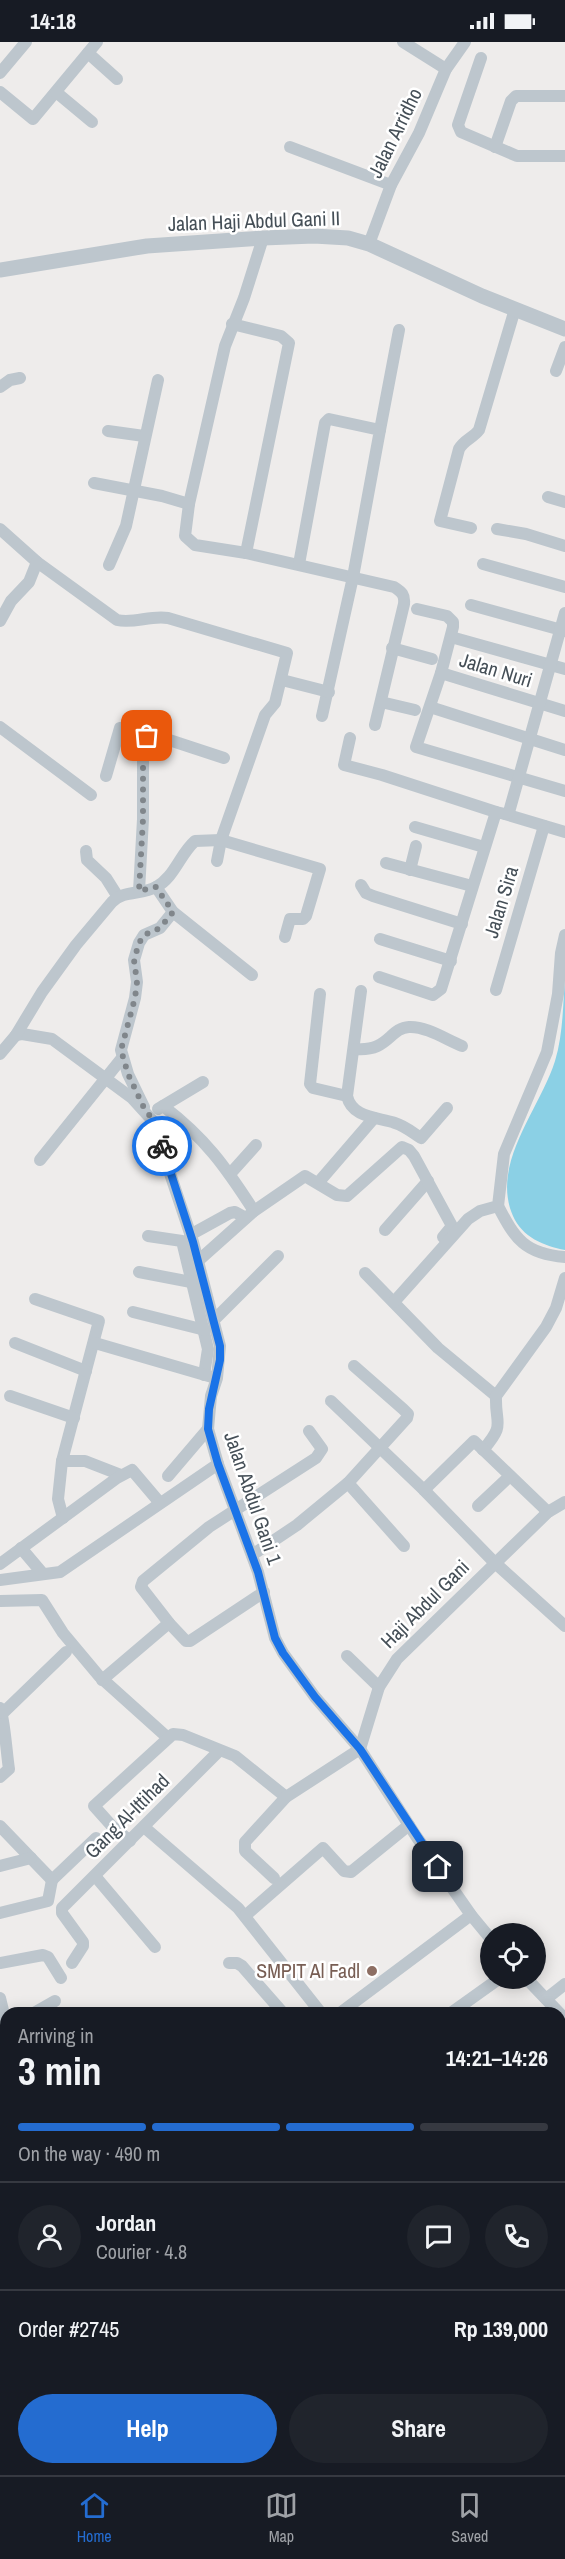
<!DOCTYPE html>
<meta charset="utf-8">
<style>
:root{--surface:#171b24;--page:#20242c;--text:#f1f3f6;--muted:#9ea1a6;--line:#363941;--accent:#246cd0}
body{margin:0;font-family:"Archivo Narrow",sans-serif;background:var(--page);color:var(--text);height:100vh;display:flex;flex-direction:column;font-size:22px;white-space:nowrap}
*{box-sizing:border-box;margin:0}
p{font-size:20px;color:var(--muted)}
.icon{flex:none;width:33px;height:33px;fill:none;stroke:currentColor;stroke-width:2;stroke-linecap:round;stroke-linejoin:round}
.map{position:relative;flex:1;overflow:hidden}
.drawer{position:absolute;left:0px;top:1965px;width:566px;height:468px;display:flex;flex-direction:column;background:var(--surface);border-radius:18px 18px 0 0;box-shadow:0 3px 15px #0003}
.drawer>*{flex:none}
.controls{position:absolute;left:480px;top:1881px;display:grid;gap:12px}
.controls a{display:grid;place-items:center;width:66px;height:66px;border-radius:50%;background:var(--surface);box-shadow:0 3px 15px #0003;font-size:30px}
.pin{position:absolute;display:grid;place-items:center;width:51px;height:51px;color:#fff;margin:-26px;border-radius:12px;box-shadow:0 3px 9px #0006}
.courier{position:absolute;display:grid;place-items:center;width:60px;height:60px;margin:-30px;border:4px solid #1a73e8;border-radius:50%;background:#fff;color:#222;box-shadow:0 2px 8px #0007}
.overview em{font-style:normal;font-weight:700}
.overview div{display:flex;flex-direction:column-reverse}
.overview{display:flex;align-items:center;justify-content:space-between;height:102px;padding:0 18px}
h1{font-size:39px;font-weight:700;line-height:45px}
.bar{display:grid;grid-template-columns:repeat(4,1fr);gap:9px 6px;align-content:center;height:72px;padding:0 18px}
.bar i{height:8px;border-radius:4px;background:var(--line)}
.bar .selected{background:var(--accent)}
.bar p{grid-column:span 4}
.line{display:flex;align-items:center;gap:15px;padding:0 18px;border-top:2px solid var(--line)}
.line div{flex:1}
.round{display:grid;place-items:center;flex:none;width:63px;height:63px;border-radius:32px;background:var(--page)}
.cta{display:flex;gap:12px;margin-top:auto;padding:12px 18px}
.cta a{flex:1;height:69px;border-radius:36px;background:var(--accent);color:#fff;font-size:24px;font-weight:700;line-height:69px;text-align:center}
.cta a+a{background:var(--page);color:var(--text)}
.status{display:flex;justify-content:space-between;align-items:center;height:42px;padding:0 30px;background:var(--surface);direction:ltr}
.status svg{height:16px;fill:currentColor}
.menu{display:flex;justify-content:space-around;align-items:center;height:84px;border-top:2px solid var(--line);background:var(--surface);font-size:16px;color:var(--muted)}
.menu a{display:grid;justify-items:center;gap:3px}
.menu .selected{color:var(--accent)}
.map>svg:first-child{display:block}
.water{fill:#8bd0e5}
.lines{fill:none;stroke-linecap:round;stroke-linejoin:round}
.minor{stroke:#bdc6cd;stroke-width:12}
.tertiary{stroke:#bdc6cd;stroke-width:15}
.done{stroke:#80868b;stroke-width:6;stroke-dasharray:0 10.8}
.route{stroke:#1a73e8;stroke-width:8}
.education-dot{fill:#8d6e63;stroke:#fff;stroke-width:2}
.labels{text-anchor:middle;stroke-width:5;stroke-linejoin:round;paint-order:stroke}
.street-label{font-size:20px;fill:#454f57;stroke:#fff}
.education-label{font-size:20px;fill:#785e54;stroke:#fff;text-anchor:end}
</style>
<div class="status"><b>14:18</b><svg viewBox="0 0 49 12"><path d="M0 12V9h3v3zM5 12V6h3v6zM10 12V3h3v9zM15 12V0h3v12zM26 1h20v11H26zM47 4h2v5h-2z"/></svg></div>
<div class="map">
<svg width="565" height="2433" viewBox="0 0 565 2433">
<rect width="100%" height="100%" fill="#eeeceb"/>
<!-- water -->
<path class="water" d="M565,936V1208C544,1204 522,1195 513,1174C490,1122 540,1067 555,1019C563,993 563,963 565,936Z"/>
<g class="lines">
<!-- minor -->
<g class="minor">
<polyline points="403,0 446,27"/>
<polyline points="88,11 117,37"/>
<polyline points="481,16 460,77 458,83 461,90 517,114 565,114"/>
<polyline points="0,31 26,0"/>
<polyline points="0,50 33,77 97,0"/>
<polyline points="56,50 92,80"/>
<polyline points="290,105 391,143"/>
<polyline points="495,105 511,59 516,54 564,54"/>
<path d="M263,196L244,256L225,304L189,462L185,494L195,503L246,511L394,545C402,550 405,553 404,562L375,683"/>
<polyline points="369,202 391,143 419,91 446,27 465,0"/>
<polyline points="232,282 281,294 289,301 246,511"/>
<polyline points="556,329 565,305"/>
<polyline points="0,345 10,338 20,336"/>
<polyline points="380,388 399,288"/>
<polyline points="108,389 144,394"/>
<polyline points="94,441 162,454 189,462"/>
<polyline points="548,455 565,460"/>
<path d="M471,486L440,479L459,407C464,398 473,396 479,388L515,267"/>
<path d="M0,487L37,520L117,578C134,582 150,573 168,576L287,611L275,661L265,673L221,798L217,819"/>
<polyline points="497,487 526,492 565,504"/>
<polyline points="299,522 325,381 329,377 380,388 353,535 322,674"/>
<polyline points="483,522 565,545"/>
<polyline points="109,523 126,484 158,338"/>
<polyline points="471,563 565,589"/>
<polyline points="417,567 447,574 453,580 453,585 441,631 416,705 565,749"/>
<polyline points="0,579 11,559 29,540 37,520"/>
<polyline points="451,595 565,627"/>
<polyline points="392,606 432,617"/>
<polyline points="441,631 565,669"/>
<polyline points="282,638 329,650"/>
<polyline points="381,660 415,668"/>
<polyline points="430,665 565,708"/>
<polyline points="0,685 91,753"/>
<polyline points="350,696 344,723 382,733 496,770"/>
<polyline points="106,734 120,686 139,684 147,694"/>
<polyline points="505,772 565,790"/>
<polyline points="415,785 484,805"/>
<polyline points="86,809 87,818 106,836 118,855"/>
<polyline points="386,821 472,844"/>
<polyline points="410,828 416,804"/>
<polyline points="361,843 366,851 373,854 462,882"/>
<polyline points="156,845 173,870 252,933"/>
<polyline points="139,849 143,777 143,709 147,694 154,693 224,716"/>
<polyline points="380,897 451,919"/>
<polyline points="379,935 433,953 441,947 496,770 505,772 509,770 565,571"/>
<polyline points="496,948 544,784"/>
<path d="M361,949L347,1054C352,1076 377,1075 395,1081C405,1084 413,1091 421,1096L447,1066"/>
<polyline points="320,952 310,1042 313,1046 347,1054"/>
<polyline points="16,993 22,992 52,997 132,1056 152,1078 193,1200 220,1304 217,1336 211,1354 208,1387 218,1422 258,1530 275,1596 283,1611 315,1655 360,1707 416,1794 471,1873 490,1896"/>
<path d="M355,1007C389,1010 389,986 409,985C426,984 447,998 462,1004"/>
<path d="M0,1012L16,993L42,950L76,903L112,860C124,848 141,853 156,845C174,836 180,812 195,799L221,798L320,827L306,874L303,877H290L285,895"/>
<path d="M163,1064C205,1096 225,1124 254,1169"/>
<polyline points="144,1065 128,1032 121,1008 135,956 137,940 134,918 139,901 144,893 160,886 173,870"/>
<polyline points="158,1067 203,1040"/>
<polyline points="40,1118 122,1016"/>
<polyline points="230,1132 256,1103"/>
<polyline points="318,1141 374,1076"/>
<path d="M498,1164C515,1197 525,1212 565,1215"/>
<polyline points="385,1188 428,1139"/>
<polyline points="190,1193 230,1171 235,1170 246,1176"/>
<polyline points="148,1194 182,1199 208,1307 204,1333"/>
<polyline points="198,1219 254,1169 305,1134 337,1153 347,1154 402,1105 409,1108 414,1114 452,1184 443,1195"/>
<polyline points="139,1230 191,1240"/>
<polyline points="365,1231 438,1306 496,1354"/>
<polyline points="35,1257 99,1279 62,1419 58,1457 63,1476"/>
<polyline points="394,1260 468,1177 480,1169 498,1164 504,1112 547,1010 558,952 561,911 565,893"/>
<polyline points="133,1270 205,1288"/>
<polyline points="214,1278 278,1214"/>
<polyline points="15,1301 86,1329"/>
<polyline points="95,1301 212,1335"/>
<polyline points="10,1354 74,1376"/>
<polyline points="331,1359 424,1448 494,1520 565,1584"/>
<path d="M483,1408C506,1381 495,1384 496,1354L546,1285L556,1266L565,1236"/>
<polyline points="62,1419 85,1419 121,1433"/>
<polyline points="168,1434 208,1387"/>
<polyline points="348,1441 404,1504"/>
<polyline points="424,1448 474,1399 548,1470"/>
<polyline points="478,1464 510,1434"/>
<polyline points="21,1506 43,1532"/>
<polyline points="252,1513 297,1483 348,1441 407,1376 408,1372 403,1367 354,1324"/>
<polyline points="0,1522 117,1436 132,1428 160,1461"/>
<polyline points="0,1538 60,1530 218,1422"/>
<polyline points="0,1559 42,1558 63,1591 99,1634 168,1696"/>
<polyline points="169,1581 141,1545 143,1539 209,1485 316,1416 322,1407 309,1389"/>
<polyline points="347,1614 379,1645"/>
<polyline points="102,1638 169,1581 186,1599 190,1599 264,1550"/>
<path d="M0,1666C4,1672 7,1716 9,1727L0,1735"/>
<polyline points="3,1671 66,1610"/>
<polyline points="360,1707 379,1645 397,1617 548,1470 565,1460"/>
<polyline points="0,1784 52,1838"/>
<polyline points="144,1785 238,1866 321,1971"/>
<polyline points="130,1799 111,1783 94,1764 173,1692 183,1693 235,1714 286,1755"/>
<polyline points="0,1824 31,1816"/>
<polyline points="95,1834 155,1905"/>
<polyline points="274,1836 245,1809 245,1800 286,1755 360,1707"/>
<polyline points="52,1838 96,1796"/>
<polyline points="0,1871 48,1859 52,1838"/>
<polyline points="245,1874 323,1806 344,1829 351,1830 409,1783"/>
<polyline points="0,1921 43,1913 48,1915 61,1936"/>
<polyline points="72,1921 83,1904 83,1900 62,1871 62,1866 219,1709"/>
<polyline points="229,1921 237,1921 242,1924 283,1971"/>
<polyline points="526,1936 565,1977"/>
<polyline points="0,1956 6,1981"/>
<polyline points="546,1957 565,1942"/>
<polyline points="34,1971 55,1959"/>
<polyline points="340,1971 471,1873"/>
<polyline points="451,1971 500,1936"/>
<polyline points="0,1994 6,1989"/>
<polyline points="560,2001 565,1996"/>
<polyline points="0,2053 6,2048"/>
<polyline points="560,2066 565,2060"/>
<polyline points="0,2084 6,2089"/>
<polyline points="0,2147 6,2151"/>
<polyline points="560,2236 565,2243"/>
<polyline points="560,2267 565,2261"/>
<polyline points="560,2354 565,2364"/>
<polyline points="0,2405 6,2399"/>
<polyline points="0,2424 12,2433"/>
<polyline points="129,2427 136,2433"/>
<polyline points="424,2428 425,2427"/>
<polyline points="77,2433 82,2427"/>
<polyline points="170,2433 175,2427"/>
</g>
<!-- tertiary -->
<polyline class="tertiary" points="0,228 147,204 263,196 314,194 348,196 369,202 482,254 565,287"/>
</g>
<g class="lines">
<!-- done -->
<polyline class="done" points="147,694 143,709 143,777 139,849 156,845 173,870 160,886 144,893 139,901 134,918 137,940 135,956 121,1008 128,1032 144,1066 153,1078 162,1104"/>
<!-- route -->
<polyline class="route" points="162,1104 193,1200 220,1304 220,1318 209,1367 208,1387 218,1422 258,1530 275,1596 283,1611 315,1655 360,1707 438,1825"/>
</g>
<!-- markers -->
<circle class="education-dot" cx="372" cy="1929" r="6"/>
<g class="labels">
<!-- street labels -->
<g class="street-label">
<text transform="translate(395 91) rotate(-64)" y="7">Jalan Arridho</text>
<text transform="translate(254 179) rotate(-2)" y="7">Jalan Haji Abdul Gani II</text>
<text transform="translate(496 628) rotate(17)" y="7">Jalan Nuri</text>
<text transform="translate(501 860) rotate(-73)" y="7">Jalan Sira</text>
<text transform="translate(253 1456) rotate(71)" y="7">Jalan Abdul Gani 1</text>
<text transform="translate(425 1562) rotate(-45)" y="7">Haji Abdul Gani</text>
<text transform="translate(127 1774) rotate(-45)" y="7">Gang Al-Ittihad</text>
</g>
<!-- education labels -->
<g class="education-label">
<text x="360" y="1936">SMPIT Al Fadl</text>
</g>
</g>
</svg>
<div class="controls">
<a><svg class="icon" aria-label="locate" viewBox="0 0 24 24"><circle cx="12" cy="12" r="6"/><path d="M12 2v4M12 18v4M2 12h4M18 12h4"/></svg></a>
</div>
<div class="pin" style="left:147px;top:694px;background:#ea580c"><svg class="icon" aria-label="bag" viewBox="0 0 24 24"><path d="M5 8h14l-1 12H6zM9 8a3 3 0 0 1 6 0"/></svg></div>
<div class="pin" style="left:438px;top:1825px;background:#1f2937"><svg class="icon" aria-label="home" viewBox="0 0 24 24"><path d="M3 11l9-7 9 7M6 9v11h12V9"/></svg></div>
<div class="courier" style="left:162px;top:1104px"><svg class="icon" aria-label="bike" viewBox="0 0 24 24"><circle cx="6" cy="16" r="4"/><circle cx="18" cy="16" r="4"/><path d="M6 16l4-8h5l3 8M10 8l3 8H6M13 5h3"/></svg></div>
<section class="drawer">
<div class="overview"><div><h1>3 min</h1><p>Arriving in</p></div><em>14:21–14:26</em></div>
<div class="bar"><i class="selected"></i><i class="selected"></i><i class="selected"></i><i></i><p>On the way · 490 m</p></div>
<div class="line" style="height:108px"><a class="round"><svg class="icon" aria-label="person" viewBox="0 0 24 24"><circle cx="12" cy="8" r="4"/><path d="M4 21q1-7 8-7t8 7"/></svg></a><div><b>Jordan</b><p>Courier · 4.8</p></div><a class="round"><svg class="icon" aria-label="chat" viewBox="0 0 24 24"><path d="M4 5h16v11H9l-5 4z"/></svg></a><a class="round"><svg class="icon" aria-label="phone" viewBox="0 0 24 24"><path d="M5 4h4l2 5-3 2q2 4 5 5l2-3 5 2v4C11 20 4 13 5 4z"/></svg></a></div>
<div class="line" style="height:78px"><div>Order #2745</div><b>Rp 139,000</b></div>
<div class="cta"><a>Help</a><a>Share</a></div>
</section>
</div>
<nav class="menu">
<a class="selected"><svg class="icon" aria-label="home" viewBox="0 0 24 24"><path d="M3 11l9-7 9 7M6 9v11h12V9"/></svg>Home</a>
<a><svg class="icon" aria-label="map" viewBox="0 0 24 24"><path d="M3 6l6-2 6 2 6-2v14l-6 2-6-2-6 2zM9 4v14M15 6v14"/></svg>Map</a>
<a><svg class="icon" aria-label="saved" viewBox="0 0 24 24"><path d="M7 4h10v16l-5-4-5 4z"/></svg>Saved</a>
</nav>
